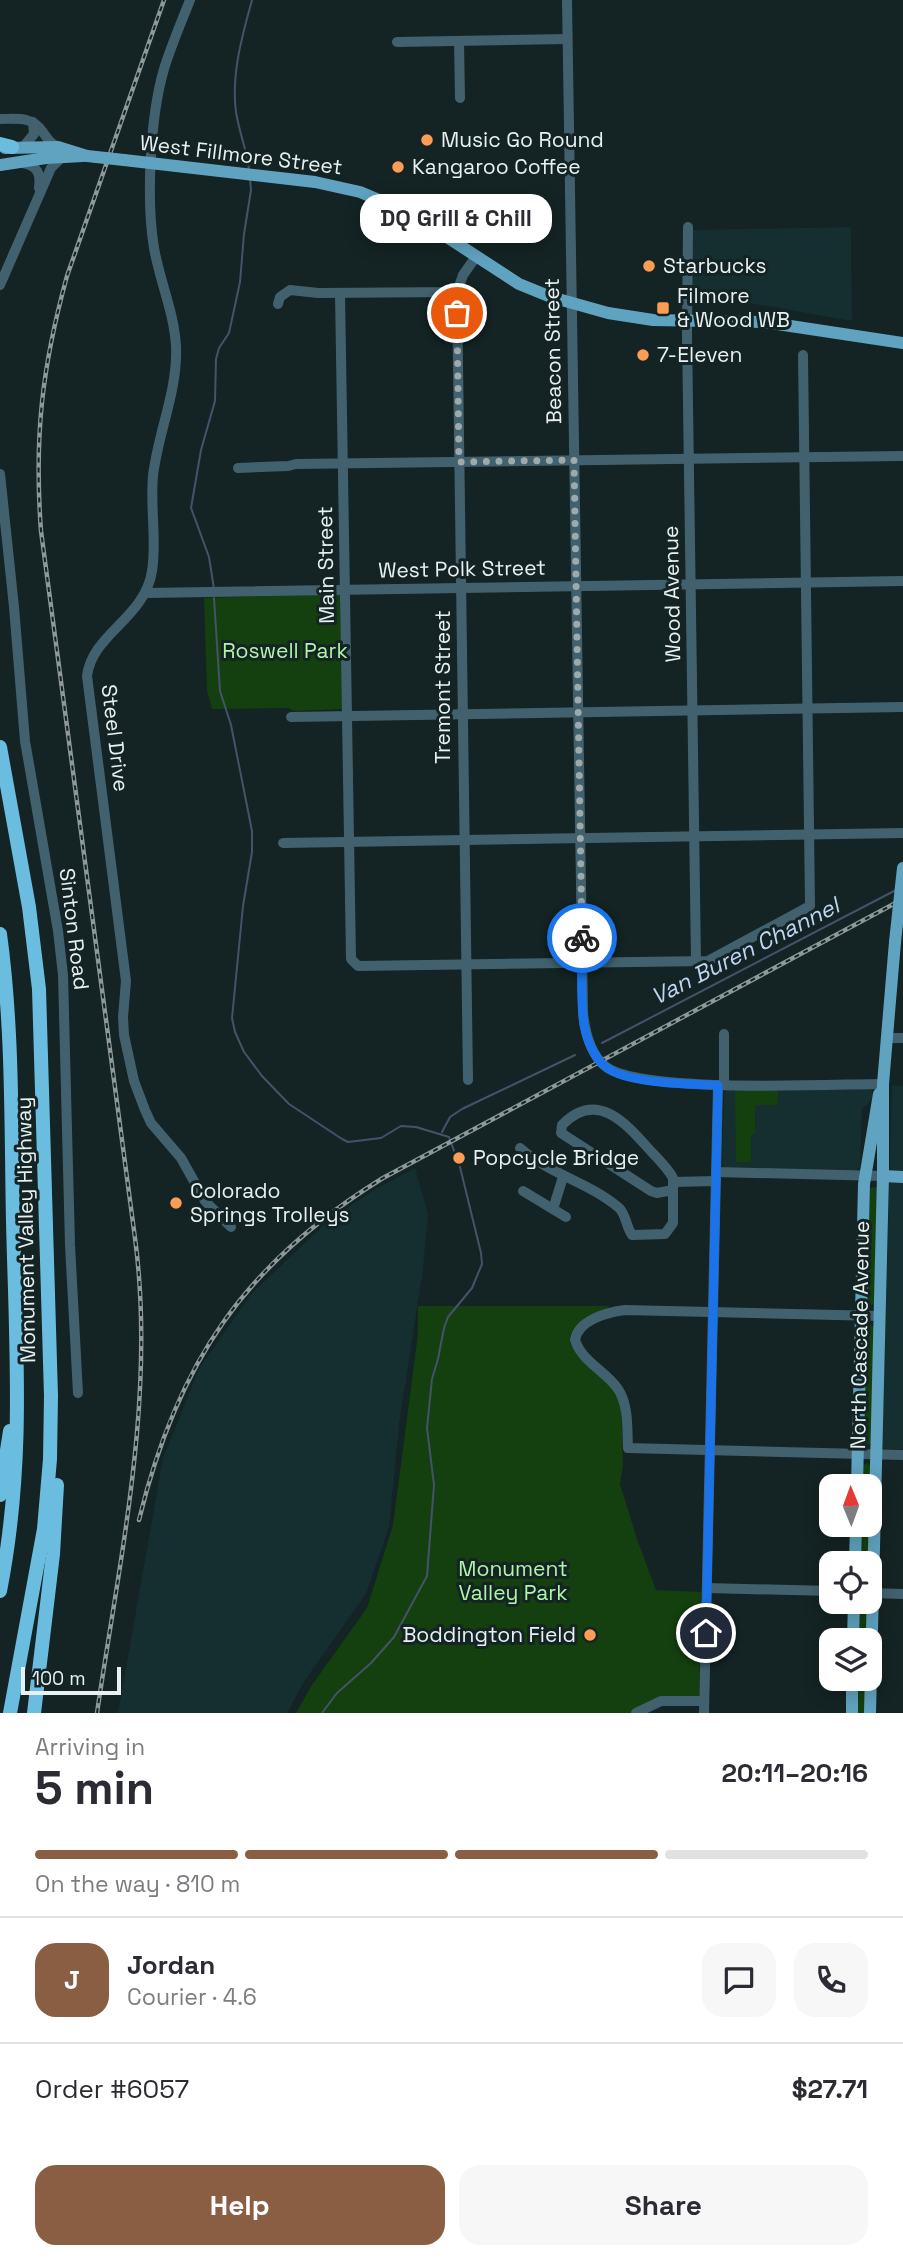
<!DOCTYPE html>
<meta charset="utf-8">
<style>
:root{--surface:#fff;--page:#f7f7f7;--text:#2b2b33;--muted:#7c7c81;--line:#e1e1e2;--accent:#8a5e42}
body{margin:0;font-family:"Space Grotesk",sans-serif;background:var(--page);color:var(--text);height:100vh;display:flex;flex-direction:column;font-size:26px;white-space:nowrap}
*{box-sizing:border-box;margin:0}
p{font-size:23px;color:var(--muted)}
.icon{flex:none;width:38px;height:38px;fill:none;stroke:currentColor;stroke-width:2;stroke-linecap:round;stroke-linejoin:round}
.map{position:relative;height:1713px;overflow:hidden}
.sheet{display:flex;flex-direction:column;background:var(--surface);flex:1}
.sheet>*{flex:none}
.needle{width:46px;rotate:359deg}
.tools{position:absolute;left:819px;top:1474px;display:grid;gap:14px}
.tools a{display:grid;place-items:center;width:63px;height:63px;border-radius:14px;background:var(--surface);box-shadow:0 4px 18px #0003;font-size:35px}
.scale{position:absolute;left:21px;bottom:18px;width:100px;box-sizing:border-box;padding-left:7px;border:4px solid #e8f1f1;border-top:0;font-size:19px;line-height:24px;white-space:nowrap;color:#e8f1f1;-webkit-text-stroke:5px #142323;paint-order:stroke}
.pin{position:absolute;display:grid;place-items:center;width:60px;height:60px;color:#fff;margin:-30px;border:4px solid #fff;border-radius:50%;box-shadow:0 2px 7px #0007}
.courier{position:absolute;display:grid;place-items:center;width:70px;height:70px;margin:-35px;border:5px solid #1a73e8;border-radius:50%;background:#fff;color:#222;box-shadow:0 2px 9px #0007}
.bubble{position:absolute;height:49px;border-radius:21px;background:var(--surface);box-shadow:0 4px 18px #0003;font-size:23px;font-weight:600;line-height:49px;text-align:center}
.overview em{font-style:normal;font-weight:600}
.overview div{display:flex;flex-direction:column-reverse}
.overview{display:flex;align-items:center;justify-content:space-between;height:119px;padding:0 35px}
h1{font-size:46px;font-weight:600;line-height:52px}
.bar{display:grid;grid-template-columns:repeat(4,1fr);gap:10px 7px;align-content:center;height:84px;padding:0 35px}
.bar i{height:9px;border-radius:5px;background:var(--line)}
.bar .on{background:var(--accent)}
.bar p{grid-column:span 4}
.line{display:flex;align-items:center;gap:18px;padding:0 35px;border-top:2px solid var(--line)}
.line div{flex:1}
.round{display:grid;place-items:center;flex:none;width:74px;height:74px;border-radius:21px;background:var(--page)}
.cta{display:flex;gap:14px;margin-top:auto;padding:14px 35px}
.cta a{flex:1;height:80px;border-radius:21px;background:var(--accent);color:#fff;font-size:28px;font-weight:600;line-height:80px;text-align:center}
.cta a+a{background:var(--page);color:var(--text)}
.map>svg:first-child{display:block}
.built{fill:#152e2f}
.green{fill:#14400f}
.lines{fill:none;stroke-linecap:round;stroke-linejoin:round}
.stream{stroke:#46526a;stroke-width:2}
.minor{stroke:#42616f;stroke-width:10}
.major{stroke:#60a3c0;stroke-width:12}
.highway{stroke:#6bbde0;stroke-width:14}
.rail-casing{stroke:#8d9898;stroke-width:4.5}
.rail{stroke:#142323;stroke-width:2;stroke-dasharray:5;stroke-linecap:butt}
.major-bridge{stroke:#60a3c0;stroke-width:12}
.done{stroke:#9ea9a9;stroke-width:7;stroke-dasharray:0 12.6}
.route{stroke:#1a73e8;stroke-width:9}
.poi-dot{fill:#fd9d55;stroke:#142323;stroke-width:2.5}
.labels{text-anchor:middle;stroke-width:6;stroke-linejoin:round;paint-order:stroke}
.poi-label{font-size:21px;fill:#e8f1f1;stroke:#142323;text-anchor:start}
.street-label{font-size:21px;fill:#e8f1f1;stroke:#142323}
.park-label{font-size:21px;fill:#b1f5a8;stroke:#142323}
.water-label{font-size:23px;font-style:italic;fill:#bfd6f5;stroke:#142323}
</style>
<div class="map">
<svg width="903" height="1713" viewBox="0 0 903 1713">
<rect width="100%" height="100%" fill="#142323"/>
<!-- built -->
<g class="built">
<polygon points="851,227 852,321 743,302 692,303 690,230"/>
<polygon points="892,1085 903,1086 903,1449 885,1449 882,1446"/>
<polygon points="727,1089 871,1089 874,1098 862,1109 860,1167 853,1172 725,1169 722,1163 724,1093"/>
<polygon points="415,1168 428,1214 423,1269 399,1425 389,1527 366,1594 305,1680 287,1713 118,1713 163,1458 199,1369 251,1294 328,1221 374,1190"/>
</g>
<!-- green -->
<g class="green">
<polygon points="340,594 342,709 293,711 289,708 212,709 207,690 204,598"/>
<polygon points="735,1089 778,1089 778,1105 755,1105 755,1134 751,1134 751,1162 736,1162"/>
<polygon points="872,1187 878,1188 875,1304 869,1306 867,1305 870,1189"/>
<polygon points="418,1306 610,1306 576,1327 571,1334 570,1343 577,1354 613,1386 621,1404 623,1465 620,1484 637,1539 656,1590 701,1592 699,1695 697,1697 660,1697 630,1713 296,1713 312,1685 367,1608 393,1525 418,1334"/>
<polygon points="870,1324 875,1328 872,1443 866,1445 863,1444 865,1327"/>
<polygon points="867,1463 872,1467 869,1563 859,1563 860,1524 870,1524 870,1486 861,1486 861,1467"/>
<polygon points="861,1602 867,1603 868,1640 857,1640 859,1604"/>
<polygon points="856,1678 867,1678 866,1713 855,1713"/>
</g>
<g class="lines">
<!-- stream -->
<g class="stream">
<path d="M249,170C247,150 239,132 236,112C231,75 242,36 252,0"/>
<polyline points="214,589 209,557 191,508 201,450 215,401 216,359 219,348 229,333 240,282 244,234 251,190 250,179"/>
<polyline points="214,598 220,691 231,725 252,831 252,852 243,906 232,1018 235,1032 244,1052 262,1076 289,1104 342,1139 348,1142 381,1138 401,1126 416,1127 449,1137 460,1167 481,1253 482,1264 472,1288 448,1317 444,1328 438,1359 432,1379 427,1428 434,1485 427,1576 394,1637 371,1663 337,1693 322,1713"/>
<polyline points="602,1043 896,890"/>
<polyline points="442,1132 450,1117 462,1109 575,1055"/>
</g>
<!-- minor -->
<g class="minor">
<path d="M190,0C181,23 171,46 164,69C150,117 146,199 154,248C160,282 174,312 176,346C178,391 158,432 153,476C150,508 157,540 152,571C145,618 92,634 87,676L126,981L123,1017L124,1035L134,1081L145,1110L151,1123L181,1158L205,1201L231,1227"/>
<path d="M567,0L583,1013C585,1031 590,1054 605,1066C639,1094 832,1084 883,1084"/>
<polyline points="459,41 460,98"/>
<polyline points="397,42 567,39"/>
<path d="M0,119C16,119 32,116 42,131C47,138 50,143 58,147"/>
<polyline points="24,146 34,134 33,122"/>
<path d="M22,163C37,165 41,173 39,188"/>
<polyline points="688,227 687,334 696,961"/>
<polyline points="0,285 51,168 62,157"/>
<polyline points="457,292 468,1080"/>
<polyline points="340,294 351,959 358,966 708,961 810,906 803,355"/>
<polyline points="278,304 280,297 290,290 318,293 457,292 463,275 475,258"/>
<polyline points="238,468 288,466 296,464 903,456"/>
<polyline points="0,474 14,607 25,741 58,931 63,975 70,1245 78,1393"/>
<polyline points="147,593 903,581"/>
<polyline points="291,717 903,707"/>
<polyline points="283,843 903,833"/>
<polyline points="724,1034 724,1085"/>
<polyline points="888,1038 903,1038"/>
<path d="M520,1148C549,1174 588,1182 618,1207C626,1213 626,1227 632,1235L665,1234L673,1223V1178C667,1167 657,1158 648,1148C625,1122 596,1090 562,1125L561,1133L651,1191L657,1193L673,1190"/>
<polyline points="716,1172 883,1176"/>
<polyline points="673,1182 716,1181"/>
<polyline points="523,1191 566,1217"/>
<polyline points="553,1209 563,1177"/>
<path d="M879,1316L625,1310C608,1312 578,1320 575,1340C582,1362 606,1371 618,1389C629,1406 627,1429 628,1448L903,1455"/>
<polyline points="707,1588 831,1591"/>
<polyline points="870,1593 903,1594"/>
<polyline points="636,1713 661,1701 704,1701"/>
<polyline points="704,1713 718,1085"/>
</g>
<!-- major -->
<g class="major">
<polyline points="5,148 58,147 87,156"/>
<polyline points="124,160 315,182 360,192 410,213 519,284 551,297 608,313 653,320 764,322 903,343"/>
<polyline points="0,165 46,158 83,156"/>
<polyline points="883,1176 903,1177"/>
<polyline points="857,1486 864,1184 879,1094"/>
<polyline points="855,1563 856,1524"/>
<polyline points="853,1640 854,1601"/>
<polyline points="852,1713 852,1678"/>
<polyline points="870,1713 883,1176 883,1084 895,942"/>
</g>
<!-- highway -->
<g class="highway">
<polyline points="0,144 12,147"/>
<polyline points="0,747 29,907 39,989 51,1396 50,1459 44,1529 10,1713"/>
<path d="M0,934C13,1029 11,1125 13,1221C16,1349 25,1464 0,1591"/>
<polyline points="0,1495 10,1431"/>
<polyline points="34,1713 53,1554 57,1485"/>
</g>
<defs>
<g id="rail">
<path d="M139,1520C177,1363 245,1263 383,1178L903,899"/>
<path d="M97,1713C120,1556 156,1397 135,1238L41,531C34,437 42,367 67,276L164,0"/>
</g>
</defs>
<!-- rail casing -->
<use href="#rail" class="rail-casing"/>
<!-- rail -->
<use href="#rail" class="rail"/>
<!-- major-bridge -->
<g class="major-bridge">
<polyline points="87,156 124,160"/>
<polyline points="895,942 903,868"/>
</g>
</g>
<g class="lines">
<!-- done -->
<polyline class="done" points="457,313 459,462 574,460 582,938"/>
<!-- route -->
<path class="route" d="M582,938C582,966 580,996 584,1025C587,1040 594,1058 606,1067C627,1084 691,1084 718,1085L706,1633"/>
</g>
<!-- markers -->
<g class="poi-dot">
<circle cx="427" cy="140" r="7"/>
<circle cx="398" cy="167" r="7"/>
<circle cx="649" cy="266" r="7"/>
<rect x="656" y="301" width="14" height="14" rx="3.5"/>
<circle cx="643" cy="355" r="7"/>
<circle cx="459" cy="1158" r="7"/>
<circle cx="176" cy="1203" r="7"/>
<circle cx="590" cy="1635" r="7"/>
</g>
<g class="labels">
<!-- poi labels -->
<g class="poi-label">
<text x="441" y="147">Music Go Round</text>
<text x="412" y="174">Kangaroo Coffee</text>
<text x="663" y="273">Starbucks</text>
<text x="677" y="303">Filmore<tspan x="677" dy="24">&amp; Wood WB</tspan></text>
<text x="657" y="362">7-Eleven</text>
<text x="473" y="1165">Popcycle Bridge</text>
<text x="190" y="1198">Colorado<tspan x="190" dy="24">Springs Trolleys</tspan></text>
<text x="576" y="1642" text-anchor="end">Boddington Field</text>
</g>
<!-- street labels -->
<g class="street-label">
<text transform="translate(241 155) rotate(7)" y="7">West Fillmore Street</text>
<text transform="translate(553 351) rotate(-91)" y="7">Beacon Street</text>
<text transform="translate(326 565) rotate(-91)" y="7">Main Street</text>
<text transform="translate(462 569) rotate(-1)" y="7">West Polk Street</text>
<text transform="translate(672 594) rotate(-91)" y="7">Wood Avenue</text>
<text transform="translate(443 687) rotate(-90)" y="7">Tremont Street</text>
<text transform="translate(115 738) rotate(83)" y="7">Steel Drive</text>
<text transform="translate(74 929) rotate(83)" y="7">Sinton Road</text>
<text transform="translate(26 1230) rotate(-91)" y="7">Monument Valley Highway</text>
<text transform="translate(860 1335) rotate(-89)" y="7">North Cascade Avenue</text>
</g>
<!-- park labels -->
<g class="park-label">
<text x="285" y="658">Roswell Park</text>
<text x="513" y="1576">Monument<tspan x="513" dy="24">Valley Park</tspan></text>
</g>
<!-- water labels -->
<g class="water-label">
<text transform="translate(745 951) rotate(-27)" y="8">Van Buren Channel</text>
</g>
</g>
</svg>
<div class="tools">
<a><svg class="needle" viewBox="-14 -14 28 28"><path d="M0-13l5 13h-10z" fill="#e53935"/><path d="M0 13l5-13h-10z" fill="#7c7c81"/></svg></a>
<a><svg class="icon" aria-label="locate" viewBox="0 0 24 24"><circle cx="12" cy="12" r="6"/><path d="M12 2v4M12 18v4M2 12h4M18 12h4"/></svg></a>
<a><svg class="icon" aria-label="layers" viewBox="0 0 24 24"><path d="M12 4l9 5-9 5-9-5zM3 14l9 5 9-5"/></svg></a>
</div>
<div class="scale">100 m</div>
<div class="pin" style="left:457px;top:313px;background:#ea580c"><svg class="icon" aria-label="bag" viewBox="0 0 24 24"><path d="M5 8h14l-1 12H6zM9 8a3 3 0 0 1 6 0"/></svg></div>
<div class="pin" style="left:706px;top:1633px;background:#1f2937"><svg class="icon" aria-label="home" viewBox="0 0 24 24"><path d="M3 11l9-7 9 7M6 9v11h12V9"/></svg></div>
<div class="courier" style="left:582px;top:938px"><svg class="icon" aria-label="bike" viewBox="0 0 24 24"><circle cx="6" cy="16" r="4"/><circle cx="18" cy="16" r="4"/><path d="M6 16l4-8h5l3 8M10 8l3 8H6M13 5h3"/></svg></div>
<div class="bubble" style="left:360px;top:194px;width:192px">DQ Grill &amp; Chill</div>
</div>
<section class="sheet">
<div class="overview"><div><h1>5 min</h1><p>Arriving in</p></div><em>20:11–20:16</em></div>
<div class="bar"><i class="on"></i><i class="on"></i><i class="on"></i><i></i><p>On the way · 810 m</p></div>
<div class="line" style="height:126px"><b class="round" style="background:var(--accent);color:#fff">J</b><div><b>Jordan</b><p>Courier · 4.6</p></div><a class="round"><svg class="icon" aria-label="chat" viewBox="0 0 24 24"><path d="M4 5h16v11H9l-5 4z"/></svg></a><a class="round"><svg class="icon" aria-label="phone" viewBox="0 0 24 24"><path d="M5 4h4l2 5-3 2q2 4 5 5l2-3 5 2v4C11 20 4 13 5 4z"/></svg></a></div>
<div class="line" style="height:91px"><div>Order #6057</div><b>$27.71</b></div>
<div class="cta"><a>Help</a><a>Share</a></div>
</section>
